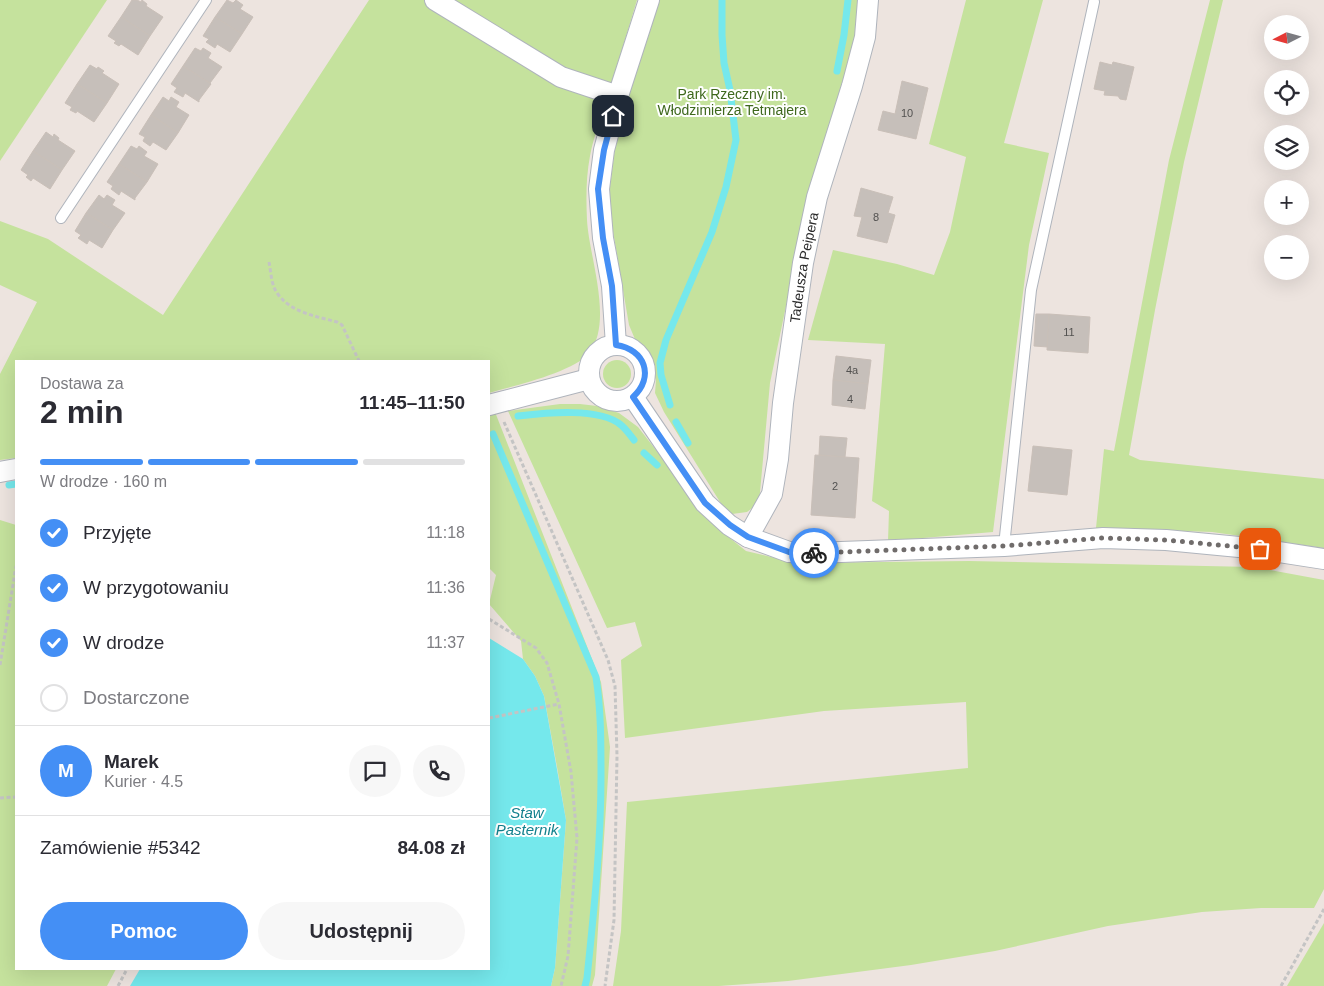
<!DOCTYPE html>
<html lang="pl">
<meta charset="utf-8">
<style>
:root{--surface:#fff;--page:#f7f7f7;--text:#2b2b33;--muted:#7c7c81;--line:#e1e1e2;--accent:#448ff5}
body{margin:0;font-family:Helvetica,sans-serif;background:var(--page);color:var(--text);height:100vh;display:flex;flex-direction:column;font-size:19px;white-space:nowrap}
*{box-sizing:border-box;margin:0}
p{font-size:16px;color:var(--muted)}
.icon{flex:none;width:28px;height:28px;fill:none;stroke:currentColor;stroke-width:2;stroke-linecap:round;stroke-linejoin:round}
.map{position:relative;flex:1;overflow:hidden}
.sheet{position:absolute;left:15px;top:360px;width:475px;height:610px;display:flex;flex-direction:column;background:var(--surface);border-radius:0px;box-shadow:0 5px 20px #0002}
.sheet>*{flex:none}
.needle{width:32px;rotate:264deg}
.controls{position:absolute;left:1264px;top:15px;display:grid;gap:10px}
.controls a{display:grid;place-items:center;width:45px;height:45px;border-radius:50%;background:var(--surface);box-shadow:0 5px 20px #0002;font-size:25px}
.pin{position:absolute;display:grid;place-items:center;width:42px;height:42px;color:#fff;margin:-21px;border-radius:10px;box-shadow:0 2px 8px #0006}
.courier{position:absolute;display:grid;place-items:center;width:50px;height:50px;margin:-25px;border:4px solid #448ff5;border-radius:50%;background:#fff;color:#222;box-shadow:0 1px 6px #0007}
.headline em{font-style:normal;font-weight:800}
.headline div{display:flex;flex-direction:column-reverse}
.headline{display:flex;align-items:center;justify-content:space-between;height:85px;padding:0 25px}
h1{font-size:32px;font-weight:800;line-height:38px}
.bar{display:grid;grid-template-columns:repeat(4,1fr);gap:8px 5px;align-content:center;height:60px;padding:0 25px}
.bar i{height:6px;border-radius:4px;background:var(--line)}
.bar .current{background:var(--accent)}
.bar p{grid-column:span 4}
.line{display:flex;align-items:center;gap:12px;padding:0 25px;border-top:1px solid var(--line)}
.line div{flex:1}
.round{display:grid;place-items:center;flex:none;width:52px;height:52px;border-radius:26px;background:var(--page)}
ol{padding:0 25px;list-style:none}
li{display:flex;align-items:center;gap:15px;height:55px}
li p{margin-inline-start:auto}
li .icon{padding:5px;border-radius:50%;background:var(--accent);color:#fff;stroke-width:4}
li:last-child{color:var(--muted)}
li i{width:28px;height:28px;border:2px solid var(--line);border-radius:50%}
.primary-button{display:flex;gap:10px;margin-top:auto;padding:10px 25px}
.primary-button a{flex:1;height:58px;border-radius:30px;background:var(--accent);color:#fff;font-size:20px;font-weight:800;line-height:58px;text-align:center}
.primary-button a+a{background:var(--page);color:var(--text)}
.map>svg:first-child{display:block}
.green{fill:#c5e29d}
.water{fill:#75e8ec}
.lines{fill:none;stroke-linecap:round;stroke-linejoin:round}
.stream{stroke:#75e8ec;stroke-width:7}
.building{fill:#c6bfba;stroke:#c9bfb8}
.lane-casing{stroke:#afb4bc;stroke-width:12}
.street-casing{stroke:#afb4bc;stroke-width:22}
.path{stroke:#c4c4c4;stroke-width:3;stroke-dasharray:4 2.5;stroke-linecap:butt}
.lane{stroke:#fff;stroke-width:10}
.street{stroke:#fff;stroke-width:20}
.done{stroke:#706c6b;stroke-width:5;stroke-dasharray:0 9}
.route{stroke:#448ff5;stroke-width:6}
.labels{text-anchor:middle;stroke-width:4;stroke-linejoin:round;paint-order:stroke}
.number-label{font-size:11px;fill:#525150}
.park-label{font-size:14px;fill:#3e681d;stroke:#fff}
.street-label{font-size:14px;fill:#2c2c2c;stroke:#fff}
.water-label{font-size:15px;font-style:italic;fill:#11808d;stroke:#fff}
</style>
<div class="map">
<svg width="1324" height="986" viewBox="0 0 1324 986">
<rect width="100%" height="100%" fill="#ede4df"/>
<!-- green -->
<g class="green">
<polygon points="0,0 107,0 0,161"/>
<path d="M369,0H637C627,34 616,68 606,101C601,119 593,138 590,156C586,177 586,198 587,220C589,257 614,322 589,353C574,372 514,386 489,393V361H16V458L0,460V374L37,302L0,285V221L48,239L163,315Z"/>
<polygon points="659,0 871,0 811,186 770,383 759,503 747,512 732,514 725,510 664,412 655,393 656,380 646,355 637,344 629,325 608,202 615,148 628,91"/>
<polygon points="966,0 1043,0 1004,143 1049,153 1029,245 993,532 888,541 889,511 872,501 885,344 808,340 833,250 897,264 934,275 950,232 966,157 929,144"/>
<polygon points="1210,0 1223,0 1184,162 1155,310 1129,455 1140,460 1324,479 1324,548 1212,532 1096,528 1104,449 1114,451 1169,160"/>
<circle cx="617" cy="374" r="14"/>
<polygon points="560,404 580,404 597,406 619,413 638,427 716,527 746,551 796,563 969,561 1253,567 1324,580 1324,889 1314,908 1261,908 1202,912 1108,926 995,951 911,965 788,981 719,986 613,986 621,931 627,802 968,768 966,702 824,711 625,738 621,660 642,646 635,622 607,628 508,411"/>
<polygon points="495,412 601,682 610,747 595,975 592,986 551,986 555,968 566,820 557,767 544,696 535,676 523,659 521,641 489,604 496,575 489,568 489,413"/>
<polygon points="0,520 16,525 16,969 116,969 107,986 0,986"/>
<polygon points="1324,923 1324,986 1287,986 1291,979"/>
</g>
<!-- water -->
<polygon class="water" points="489,638 523,659 535,676 544,696 566,820 555,968 551,986 130,986 140,969 489,969"/>
<g class="lines">
<!-- stream -->
<g class="stream">
<polyline points="837,71 844,35 848,0"/>
<polyline points="670,405 661,375 660,363 666,340 712,232 726,187 736,140 730,90 724,63 722,35 722,0"/>
<path d="M518,416C545,413 600,407 621,425C626,429 630,435 634,440"/>
<polyline points="676,422 688,443"/>
<path d="M493,434L596,677C601,710 601,742 601,776C601,843 594,911 587,978L585,986"/>
<polyline points="644,453 657,465"/>
<polyline points="9,485 16,484"/>
</g>
</g>
<!-- building -->
<g class="building">
<polygon points="132,0 137,0 141,2 142,0 147,4 146,6 163,17 150,36 121,17"/>
<polygon points="227,0 233,3 236,0 243,5 240,9 253,17 242,34 215,17"/>
<polygon points="121,17 150,36 138,55 121,44 119,46 114,43 116,41 108,36"/>
<polygon points="215,17 242,34 230,52 217,44 215,48 206,42 209,39 203,36"/>
<polygon points="195,48 201,51 203,48 211,53 208,58 222,67 210,83 211,84 183,66"/>
<polygon points="1100,62 1112,65 1113,62 1134,67 1126,100 1120,99 1118,96 1104,95 1105,91 1094,89"/>
<polygon points="90,65 97,69 98,67 104,71 102,73 119,84 107,103 77,84"/>
<polygon points="183,66 211,84 199,100 199,102 185,93 183,97 174,92 177,88 171,84"/>
<polygon points="902,81 928,88 916,139 878,130 883,111 895,114"/>
<polygon points="77,84 107,103 94,122 77,111 76,113 70,110 72,107 65,103"/>
<polygon points="163,97 169,101 171,97 179,102 176,107 189,115 178,133 151,115"/>
<polygon points="151,115 178,133 166,150 153,142 150,146 143,141 145,137 139,134"/>
<polygon points="46,132 53,137 54,134 59,138 58,140 75,151 62,170 33,151"/>
<polygon points="131,146 137,149 139,146 147,152 144,156 158,164 147,182 119,164"/>
<polygon points="33,151 62,170 50,189 33,178 31,181 26,177 28,175 21,170"/>
<polygon points="119,164 147,182 135,198 135,200 121,191 119,195 111,189 113,186 107,182"/>
<polygon points="861,188 893,197 888,213 895,215 887,243 857,236 862,217 854,216"/>
<polygon points="99,195 104,199 107,195 115,200 112,205 125,213 113,230 86,213"/>
<polygon points="86,213 113,230 102,248 89,240 87,244 78,238 81,235 75,231"/>
<polygon points="1036,314 1049,314 1048,347 1034,346"/>
<polygon points="1049,314 1090,317 1088,353 1047,350"/>
<polygon points="836,356 871,360 868,384 833,380"/>
<polygon points="833,380 868,384 865,409 832,405"/>
<polygon points="820,436 847,438 845,457 819,455"/>
<polygon points="1033,446 1072,450 1067,495 1028,491"/>
<polygon points="815,455 859,458 855,518 811,515"/>
</g>
<g class="lines">
<defs>
<g id="lane">
<polyline points="61,218 206,0"/>
<polyline points="1004,546 1031,290 1094,2"/>
</g>
<g id="street">
<polyline points="435,0 561,77 618,96"/>
<circle cx="617" cy="373" r="28"/>
<polyline points="616,345 612,286 603,238 599,189 604,150 608,135 618,96 649,0"/>
<polyline points="633,397 705,503 729,525 748,537 789,552 814,553 1004,546 1103,538 1166,540 1260,549 1324,559"/>
<polyline points="489,405 589,379"/>
<polyline points="0,472 16,469"/>
<path id="s1" d="M748,537L772,494L778,459L783,403L803,263L817,197L852,86L865,37L868,0"/>
</g>
</defs>
<!-- lane casing -->
<use href="#lane" class="lane-casing"/>
<!-- street casing -->
<use href="#street" class="street-casing"/>
<!-- path -->
<g class="path">
<path d="M269,262C271,272 271,284 277,293C291,313 316,316 337,322L342,325L359,361"/>
<polyline points="504,422 608,660 615,686 617,756 614,920 605,986"/>
<polyline points="489,619 536,648 547,663 559,704 571,772 577,838 568,956 561,986"/>
<polyline points="0,665 16,566"/>
<polyline points="489,718 559,704"/>
<polyline points="0,798 16,797"/>
<polyline points="118,986 127,969"/>
<polyline points="1281,986 1324,909"/>
</g>
<!-- lane -->
<use href="#lane" class="lane"/>
<!-- street -->
<use href="#street" class="street"/>
</g>
<g class="lines">
<!-- done -->
<polyline class="done" points="814,553 1004,546 1103,538 1166,540 1260,549"/>
<!-- route -->
<path class="route" d="M613,116L604,150L598,189L603,238L612,286L616,345C645,349 655,377 633,397L705,503L730,525L748,537L789,552L814,553"/>
</g>
<g class="labels">
<!-- number labels -->
<g class="number-label">
<text x="907" y="117">10</text>
<text x="876" y="221">8</text>
<text x="1069" y="336">11</text>
<text x="852" y="374">4a</text>
<text x="850" y="403">4</text>
<text x="835" y="490">2</text>
</g>
<!-- park labels -->
<g class="park-label">
<text x="732" y="99">Park Rzeczny im.<tspan x="732" dy="16">Włodzimierza Tetmajera</tspan></text>
</g>
<!-- street labels -->
<g class="street-label">
<text dy="5" stroke="none"><textPath href="#s1" startOffset="278">Tadeusza Peipera</textPath></text>
</g>
<!-- water labels -->
<g class="water-label">
<text x="527" y="818">Staw<tspan x="527" dy="17">Pasternik</tspan></text>
</g>
</g>
</svg>
<div class="controls">
<a><svg class="needle" viewBox="-14 -14 28 28"><path d="M0-13l5 13h-10z" fill="#e53935"/><path d="M0 13l5-13h-10z" fill="#7c7c81"/></svg></a>
<a><svg class="icon" aria-label="locate" viewBox="0 0 24 24"><circle cx="12" cy="12" r="6"/><path d="M12 2v4M12 18v4M2 12h4M18 12h4"/></svg></a>
<a><svg class="icon" aria-label="layers" viewBox="0 0 24 24"><path d="M12 4l9 5-9 5-9-5zM3 14l9 5 9-5"/></svg></a>
<a>+</a>
<a>−</a>
</div>
<div class="pin" style="left:1260px;top:549px;background:#ea580c"><svg class="icon" aria-label="bag" viewBox="0 0 24 24"><path d="M5 8h14l-1 12H6zM9 8a3 3 0 0 1 6 0"/></svg></div>
<div class="pin" style="left:613px;top:116px;background:#1f2937"><svg class="icon" aria-label="home" viewBox="0 0 24 24"><path d="M3 11l9-7 9 7M6 9v11h12V9"/></svg></div>
<div class="courier" style="left:814px;top:553px"><svg class="icon" aria-label="bike" viewBox="0 0 24 24"><circle cx="6" cy="16" r="4"/><circle cx="18" cy="16" r="4"/><path d="M6 16l4-8h5l3 8M10 8l3 8H6M13 5h3"/></svg></div>
<section class="sheet">
<div class="headline"><div><h1>2 min</h1><p>Dostawa za</p></div><em>11:45–11:50</em></div>
<div class="bar"><i class="current"></i><i class="current"></i><i class="current"></i><i></i><p>W drodze · 160 m</p></div>
<ol>
<li><svg class="icon" aria-label="check" viewBox="0 0 24 24"><path d="M5 12l5 5 9-10"/></svg>Przyjęte<p>11:18</p></li>
<li><svg class="icon" aria-label="check" viewBox="0 0 24 24"><path d="M5 12l5 5 9-10"/></svg>W przygotowaniu<p>11:36</p></li>
<li><svg class="icon" aria-label="check" viewBox="0 0 24 24"><path d="M5 12l5 5 9-10"/></svg>W drodze<p>11:37</p></li>
<li><i></i>Dostarczone</li>
</ol>
<div class="line" style="height:90px"><b class="round" style="background:var(--accent);color:#fff">M</b><div><b>Marek</b><p>Kurier · 4.5</p></div><a class="round"><svg class="icon" aria-label="chat" viewBox="0 0 24 24"><path d="M4 5h16v11H9l-5 4z"/></svg></a><a class="round"><svg class="icon" aria-label="phone" viewBox="0 0 24 24"><path d="M5 4h4l2 5-3 2q2 4 5 5l2-3 5 2v4C11 20 4 13 5 4z"/></svg></a></div>
<div class="line" style="height:65px"><div>Zamówienie #5342</div><b>84.08 zł</b></div>
<div class="primary-button"><a>Pomoc</a><a>Udostępnij</a></div>
</section>
</div>
